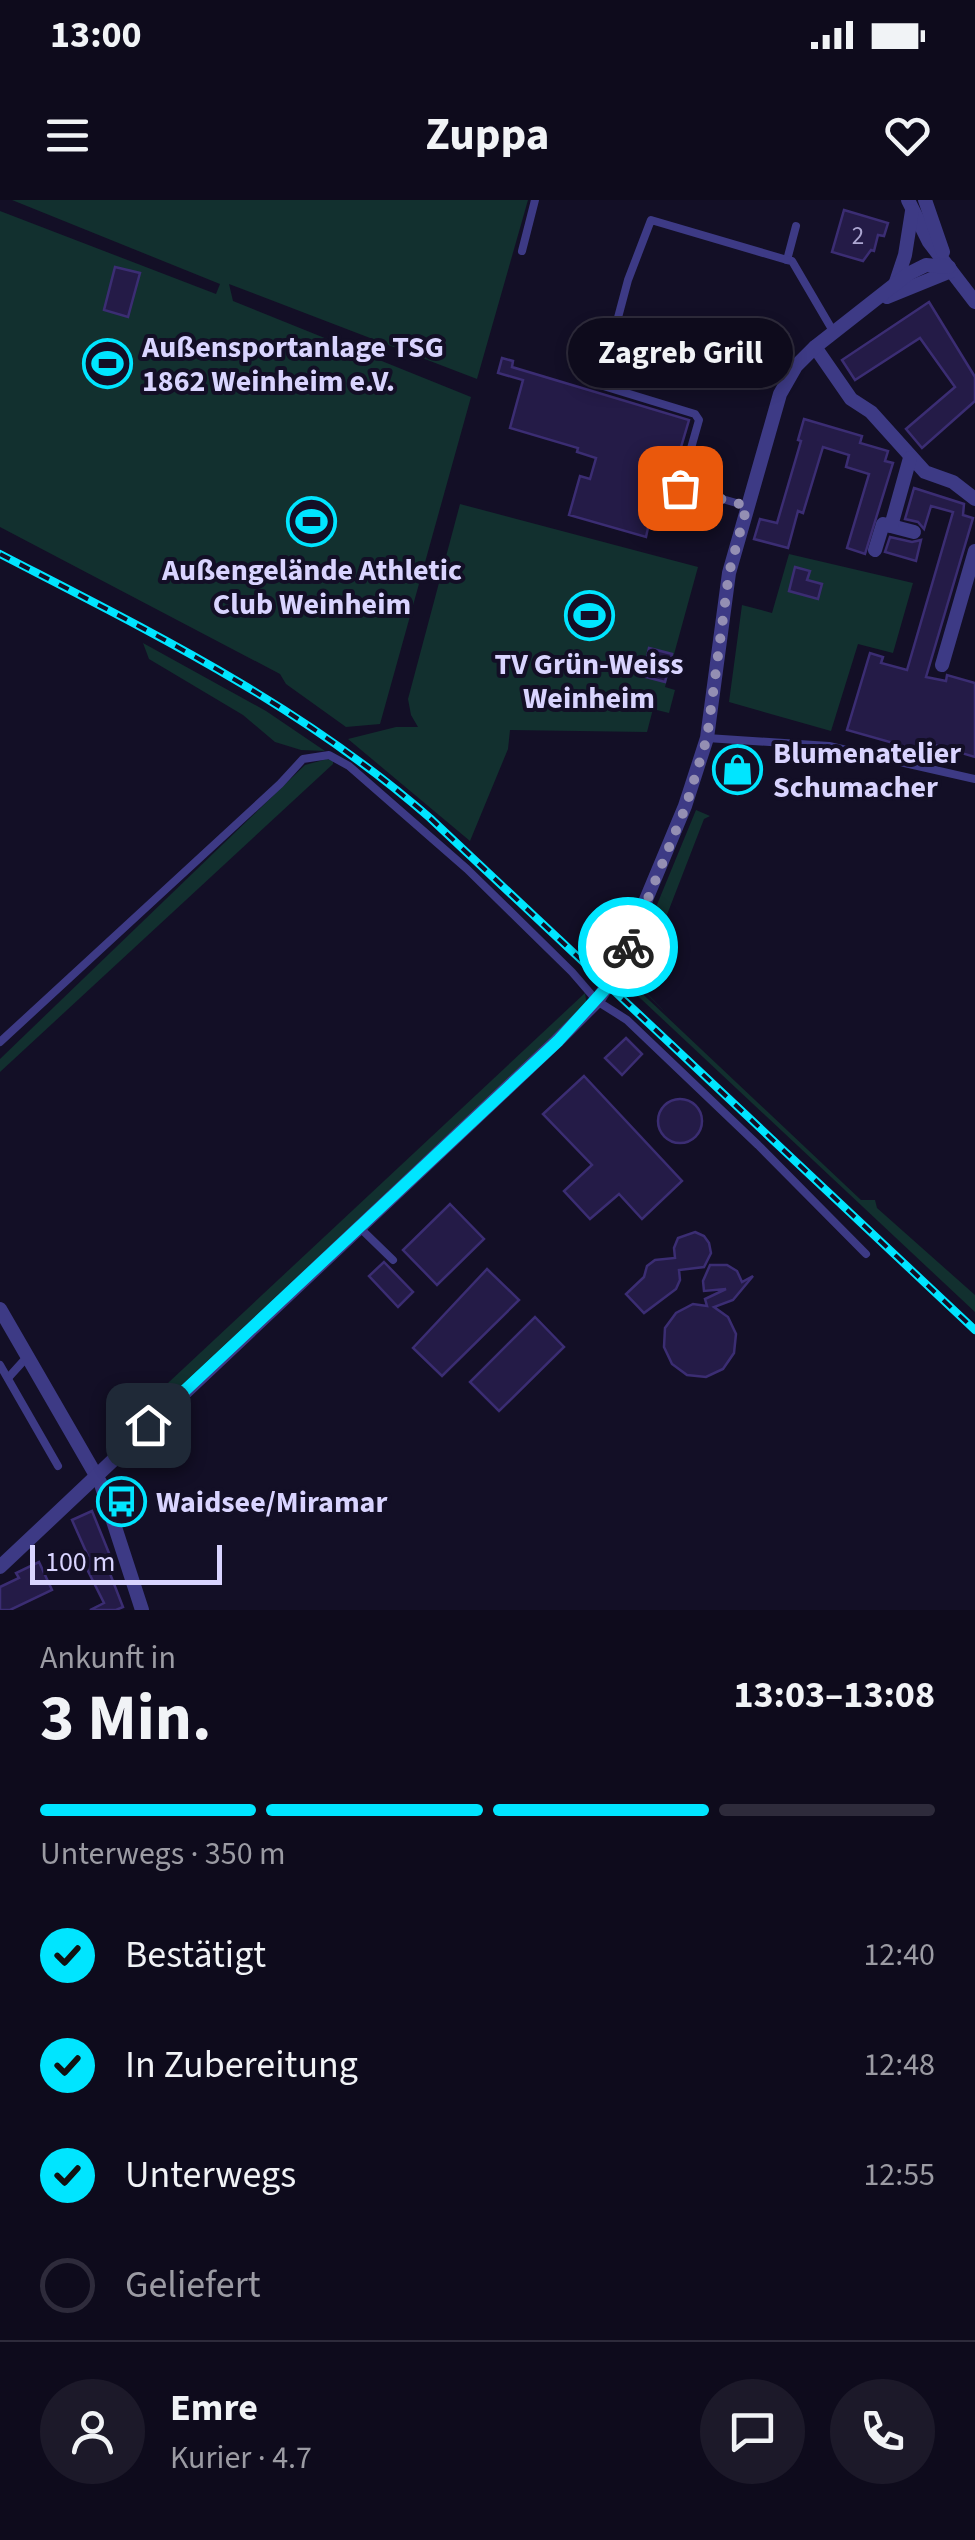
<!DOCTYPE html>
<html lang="de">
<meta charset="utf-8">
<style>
:root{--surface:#0e0b1c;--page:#1c1929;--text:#f1f3f6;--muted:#9b9ba3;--line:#2e2b3b;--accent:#00e5ff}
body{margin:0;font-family:"Source Sans 3",sans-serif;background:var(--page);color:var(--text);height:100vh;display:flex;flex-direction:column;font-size:38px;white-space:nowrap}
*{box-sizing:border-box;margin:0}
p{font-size:32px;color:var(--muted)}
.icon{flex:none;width:55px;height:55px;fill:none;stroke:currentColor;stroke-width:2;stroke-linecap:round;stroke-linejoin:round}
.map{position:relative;height:1410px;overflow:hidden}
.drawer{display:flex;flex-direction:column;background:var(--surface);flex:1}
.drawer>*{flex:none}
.scale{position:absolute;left:30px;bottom:25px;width:192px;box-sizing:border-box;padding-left:10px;border:5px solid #d9d4ff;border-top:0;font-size:28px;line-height:35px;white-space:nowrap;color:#d9d4ff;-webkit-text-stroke:8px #130f26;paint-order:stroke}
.pin{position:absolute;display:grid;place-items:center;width:85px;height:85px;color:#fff;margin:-42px;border-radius:20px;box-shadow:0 5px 15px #0006}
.courier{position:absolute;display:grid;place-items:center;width:100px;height:100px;margin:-50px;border:8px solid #00e5ff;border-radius:50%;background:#fff;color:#222;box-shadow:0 2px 12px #0007}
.bubble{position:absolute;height:70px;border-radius:35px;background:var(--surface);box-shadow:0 5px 15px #0003,0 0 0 2px var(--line);font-size:32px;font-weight:700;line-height:70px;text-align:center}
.overview em{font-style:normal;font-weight:700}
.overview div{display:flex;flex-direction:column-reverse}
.overview{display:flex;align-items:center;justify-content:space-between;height:170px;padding:0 40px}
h1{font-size:65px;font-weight:700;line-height:75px}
.bar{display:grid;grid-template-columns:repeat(4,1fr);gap:15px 10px;align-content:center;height:120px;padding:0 40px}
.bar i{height:12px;border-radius:8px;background:var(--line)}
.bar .on{background:var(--accent)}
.bar p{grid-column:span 4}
.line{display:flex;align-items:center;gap:25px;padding:0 40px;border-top:2px solid var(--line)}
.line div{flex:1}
.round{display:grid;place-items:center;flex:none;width:105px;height:105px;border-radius:52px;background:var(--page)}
ol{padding:0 40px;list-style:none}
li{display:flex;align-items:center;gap:30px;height:110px}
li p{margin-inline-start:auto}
li .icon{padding:10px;border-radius:50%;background:var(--accent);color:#111;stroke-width:4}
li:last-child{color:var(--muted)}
li i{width:55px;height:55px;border:5px solid var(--line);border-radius:50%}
.status{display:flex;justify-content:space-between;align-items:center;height:70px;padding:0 50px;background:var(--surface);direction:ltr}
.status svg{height:28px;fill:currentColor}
header{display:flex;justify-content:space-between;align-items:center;height:130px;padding:0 40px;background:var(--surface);font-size:45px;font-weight:700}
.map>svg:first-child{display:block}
.green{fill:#12302f}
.building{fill:#241b47;stroke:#3b2d73;stroke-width:2.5}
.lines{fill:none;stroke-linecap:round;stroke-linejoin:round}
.lane{stroke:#3d3a85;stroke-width:8}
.street{stroke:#3d3a85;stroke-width:14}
.rail-casing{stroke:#00e5ff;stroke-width:8}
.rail{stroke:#130f26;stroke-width:4;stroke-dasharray:11;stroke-linecap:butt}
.done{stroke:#948fb3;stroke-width:10;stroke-dasharray:0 18}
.route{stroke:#00e5ff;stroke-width:12}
.labels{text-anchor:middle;stroke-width:8;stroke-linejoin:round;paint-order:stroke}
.number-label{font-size:25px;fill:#aca6d1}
.poi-label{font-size:30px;font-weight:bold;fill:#d9d4ff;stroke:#130f26;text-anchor:start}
</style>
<div class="status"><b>13:00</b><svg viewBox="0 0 49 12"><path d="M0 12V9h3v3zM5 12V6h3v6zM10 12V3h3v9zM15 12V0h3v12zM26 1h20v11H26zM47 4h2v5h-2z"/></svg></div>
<header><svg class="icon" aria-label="menu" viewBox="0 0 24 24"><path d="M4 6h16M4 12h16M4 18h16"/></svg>Zuppa<svg class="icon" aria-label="heart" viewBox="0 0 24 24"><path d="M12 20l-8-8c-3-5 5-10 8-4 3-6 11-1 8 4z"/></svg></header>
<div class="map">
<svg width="975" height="1410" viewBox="0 0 975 1410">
<rect width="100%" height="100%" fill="#130f26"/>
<!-- green -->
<g class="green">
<polygon points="12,0 528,0 477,179 229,84 233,101 471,197 380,524 346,527 286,484 280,474 0,327 0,11 216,94 220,84"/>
<polygon points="460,304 698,367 665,487 675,490 669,513 653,509 647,532 510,530 508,549 470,641 348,539 396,527 418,527 411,515 408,499"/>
<polygon points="789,354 913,383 893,453 858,444 831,531 729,502 742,405 772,413"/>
<polygon points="143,443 266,511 325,551 301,550 275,542 243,515 149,459"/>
<polygon points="327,559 333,561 333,564 0,872 0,859 305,565"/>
<polygon points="696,610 710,616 704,619 658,738 638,775 642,788 668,815 628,775"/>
<polygon points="624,783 631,783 861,1000 875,1000 877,1008 975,1095 975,1112"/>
<polygon points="585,793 587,806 121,1244 116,1247 107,1240"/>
</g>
<!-- building -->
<g class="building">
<polygon points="844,10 888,23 884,36 878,35 874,51 871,50 863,61 832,52"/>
<polygon points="115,67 140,73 128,117 104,110"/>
<polygon points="929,102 975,177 975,201 922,248 906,229 955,187 920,138 855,180 842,160"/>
<polygon points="762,127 788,134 781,157 760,151"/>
<polygon points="502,158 513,161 512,167 689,220 676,264 663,260 646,337 569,315 580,276 590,279 596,258 577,252 578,248 510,228 523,180 498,173"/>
<polygon points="804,219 862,236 860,243 888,251 885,261 893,263 865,354 847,348 869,274 846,267 849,255 823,247 803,313 798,311 788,348 754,339 760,319 777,323 801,241 798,240"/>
<polygon points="914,288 964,304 963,315 973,318 926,477 946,481 947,475 975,483 975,557 928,543 925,552 847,530 870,453 883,457 881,463 907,470 953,312 931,306 924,329 918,322 905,319"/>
<polygon points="890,337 912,342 921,340 916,361 885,352"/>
<polygon points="795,367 810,371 807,380 822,384 818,399 789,391"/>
<polygon points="649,448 672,454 665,482 646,477 651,458 647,457"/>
<polygon points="736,556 752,560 746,584 723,578 728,561"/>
<polygon points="626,838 642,854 622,875 605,858"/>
<polygon points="584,876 682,981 642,1019 619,994 590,1019 564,991 592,965 543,914"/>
<circle cx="680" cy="921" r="22"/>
<polygon points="450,1004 484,1039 437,1085 403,1050"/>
<polygon points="695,1032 704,1036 709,1043 711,1053 704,1067 679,1070 680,1080 676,1089 644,1113 626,1094 644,1077 647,1066 655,1060 675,1058 674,1048 678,1038"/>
<polygon points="384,1062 413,1092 398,1107 369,1076"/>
<polygon points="710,1065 727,1065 737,1071 742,1082 753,1076 733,1100 714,1107 728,1117 736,1134 734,1153 723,1169 706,1177 687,1175 672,1164 664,1147 665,1128 676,1113 693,1104 707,1106 705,1099 726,1089 704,1091 703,1081"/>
<polygon points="487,1069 519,1100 442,1176 413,1148"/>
<polygon points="535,1117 564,1147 499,1211 470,1182"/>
<polygon points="92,1311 115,1368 109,1371 123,1407 116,1410 90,1410 104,1403 82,1359 88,1356 72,1320"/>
<polygon points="39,1362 52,1390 10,1410 0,1410 0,1387 19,1378 16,1373"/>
</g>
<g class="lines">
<!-- lane -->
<g class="lane">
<polyline points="796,26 787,60 792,61 833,131"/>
<polyline points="522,51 535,0"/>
<polyline points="747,306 680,287 699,220 695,214 600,185 628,80 651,20 787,60"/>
<polyline points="707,538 829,546 975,579"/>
<polyline points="0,842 280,584 303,559 329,555 349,566 467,669 572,772 597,801 627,820 758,945 866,1054"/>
<polyline points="360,1028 393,1060"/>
<polyline points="0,1165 58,1266"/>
<polyline points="8,1178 27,1157"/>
</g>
<!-- street -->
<g class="street">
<polyline points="908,0 929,42 975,102"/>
<polyline points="925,0 943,52"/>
<polyline points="896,82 905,55 912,11"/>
<polyline points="887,97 951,71"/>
<polyline points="815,147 851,199 871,212 925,272 953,282 975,299"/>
<polyline points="891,326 914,332"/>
<polyline points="875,350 883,324 891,326 910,258"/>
<polyline points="942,465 975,351"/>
<polyline points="0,1109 101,1284 142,1410"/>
<polyline points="0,1367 557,841 597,801 615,774 685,606 707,538 729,373 780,194 796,166 815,147 908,74 926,65 949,67"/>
</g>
<defs>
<path id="rail" d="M0,354C151,432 301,505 430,618L975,1130"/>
</defs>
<!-- rail casing -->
<use href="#rail" class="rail-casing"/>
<!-- rail -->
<use href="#rail" class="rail"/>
</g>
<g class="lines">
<!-- done -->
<polyline class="done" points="628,747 686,606 707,538 729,373 747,306 680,288"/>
<!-- route -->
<polyline class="route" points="148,1225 558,841 608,786 628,747"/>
</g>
<!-- icons -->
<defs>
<symbol id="stadium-ring" viewBox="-11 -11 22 22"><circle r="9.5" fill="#130f26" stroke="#00e5ff" stroke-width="1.5"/><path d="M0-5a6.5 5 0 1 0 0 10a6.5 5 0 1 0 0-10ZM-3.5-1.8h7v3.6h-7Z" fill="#00e5ff"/></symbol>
<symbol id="shop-ring" viewBox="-11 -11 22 22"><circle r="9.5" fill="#130f26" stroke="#00e5ff" stroke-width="1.5"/><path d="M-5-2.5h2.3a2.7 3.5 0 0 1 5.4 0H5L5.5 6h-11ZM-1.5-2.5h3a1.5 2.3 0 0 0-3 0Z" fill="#00e5ff"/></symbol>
<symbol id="bus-ring" viewBox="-11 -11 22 22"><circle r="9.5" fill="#130f26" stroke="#00e5ff" stroke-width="1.5"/><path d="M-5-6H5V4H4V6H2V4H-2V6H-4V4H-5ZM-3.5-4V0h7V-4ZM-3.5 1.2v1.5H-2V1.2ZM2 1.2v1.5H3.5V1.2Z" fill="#00e5ff"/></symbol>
</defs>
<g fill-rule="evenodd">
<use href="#stadium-ring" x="80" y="136" width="55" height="55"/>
<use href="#stadium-ring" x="284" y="294" width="55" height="55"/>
<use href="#stadium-ring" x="562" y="388" width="55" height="55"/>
<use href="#shop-ring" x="710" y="542" width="55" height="55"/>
<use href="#bus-ring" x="94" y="1274" width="55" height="55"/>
</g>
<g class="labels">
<!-- number labels -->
<g class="number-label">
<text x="858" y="44">2</text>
</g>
<!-- poi labels -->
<g class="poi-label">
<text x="142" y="157">Außensportanlage TSG<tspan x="142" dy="34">1862 Weinheim e.V.</tspan></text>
<text x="312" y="380" text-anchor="middle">Außengelände Athletic<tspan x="312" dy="34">Club Weinheim</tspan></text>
<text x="589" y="474" text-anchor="middle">TV Grün-Weiss<tspan x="589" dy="34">Weinheim</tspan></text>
<text x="773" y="563">Blumenatelier<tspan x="773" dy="34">Schumacher</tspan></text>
<text x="156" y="1312">Waidsee/Miramar</text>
</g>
</g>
</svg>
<div class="scale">100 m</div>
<div class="pin" style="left:680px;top:288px;background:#ea580c"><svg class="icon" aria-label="bag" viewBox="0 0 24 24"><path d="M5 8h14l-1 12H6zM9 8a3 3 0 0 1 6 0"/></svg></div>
<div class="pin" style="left:148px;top:1225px;background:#1f2937"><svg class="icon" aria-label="home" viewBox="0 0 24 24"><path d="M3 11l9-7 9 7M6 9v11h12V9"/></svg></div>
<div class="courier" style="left:628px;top:747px"><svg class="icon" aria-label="bike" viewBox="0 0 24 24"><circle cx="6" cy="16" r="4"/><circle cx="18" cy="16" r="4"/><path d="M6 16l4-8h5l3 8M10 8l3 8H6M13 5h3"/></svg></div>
<div class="bubble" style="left:568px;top:118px;width:225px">Zagreb Grill</div>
</div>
<section class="drawer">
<div class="overview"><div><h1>3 Min.</h1><p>Ankunft in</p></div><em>13:03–13:08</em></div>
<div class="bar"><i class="on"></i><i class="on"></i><i class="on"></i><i></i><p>Unterwegs · 350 m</p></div>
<ol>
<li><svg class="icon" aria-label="check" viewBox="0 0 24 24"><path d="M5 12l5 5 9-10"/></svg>Bestätigt<p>12:40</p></li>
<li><svg class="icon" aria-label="check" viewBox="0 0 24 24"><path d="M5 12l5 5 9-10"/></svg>In Zubereitung<p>12:48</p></li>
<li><svg class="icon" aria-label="check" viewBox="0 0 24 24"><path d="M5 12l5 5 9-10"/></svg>Unterwegs<p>12:55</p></li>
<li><i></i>Geliefert</li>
</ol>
<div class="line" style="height:180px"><a class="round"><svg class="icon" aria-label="person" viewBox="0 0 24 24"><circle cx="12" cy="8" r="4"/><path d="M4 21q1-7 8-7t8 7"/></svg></a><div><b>Emre</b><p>Kurier · 4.7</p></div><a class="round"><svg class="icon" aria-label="chat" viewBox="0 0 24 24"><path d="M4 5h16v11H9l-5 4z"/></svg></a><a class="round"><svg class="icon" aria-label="phone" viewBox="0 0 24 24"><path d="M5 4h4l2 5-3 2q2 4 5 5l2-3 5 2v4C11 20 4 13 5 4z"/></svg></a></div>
</section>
